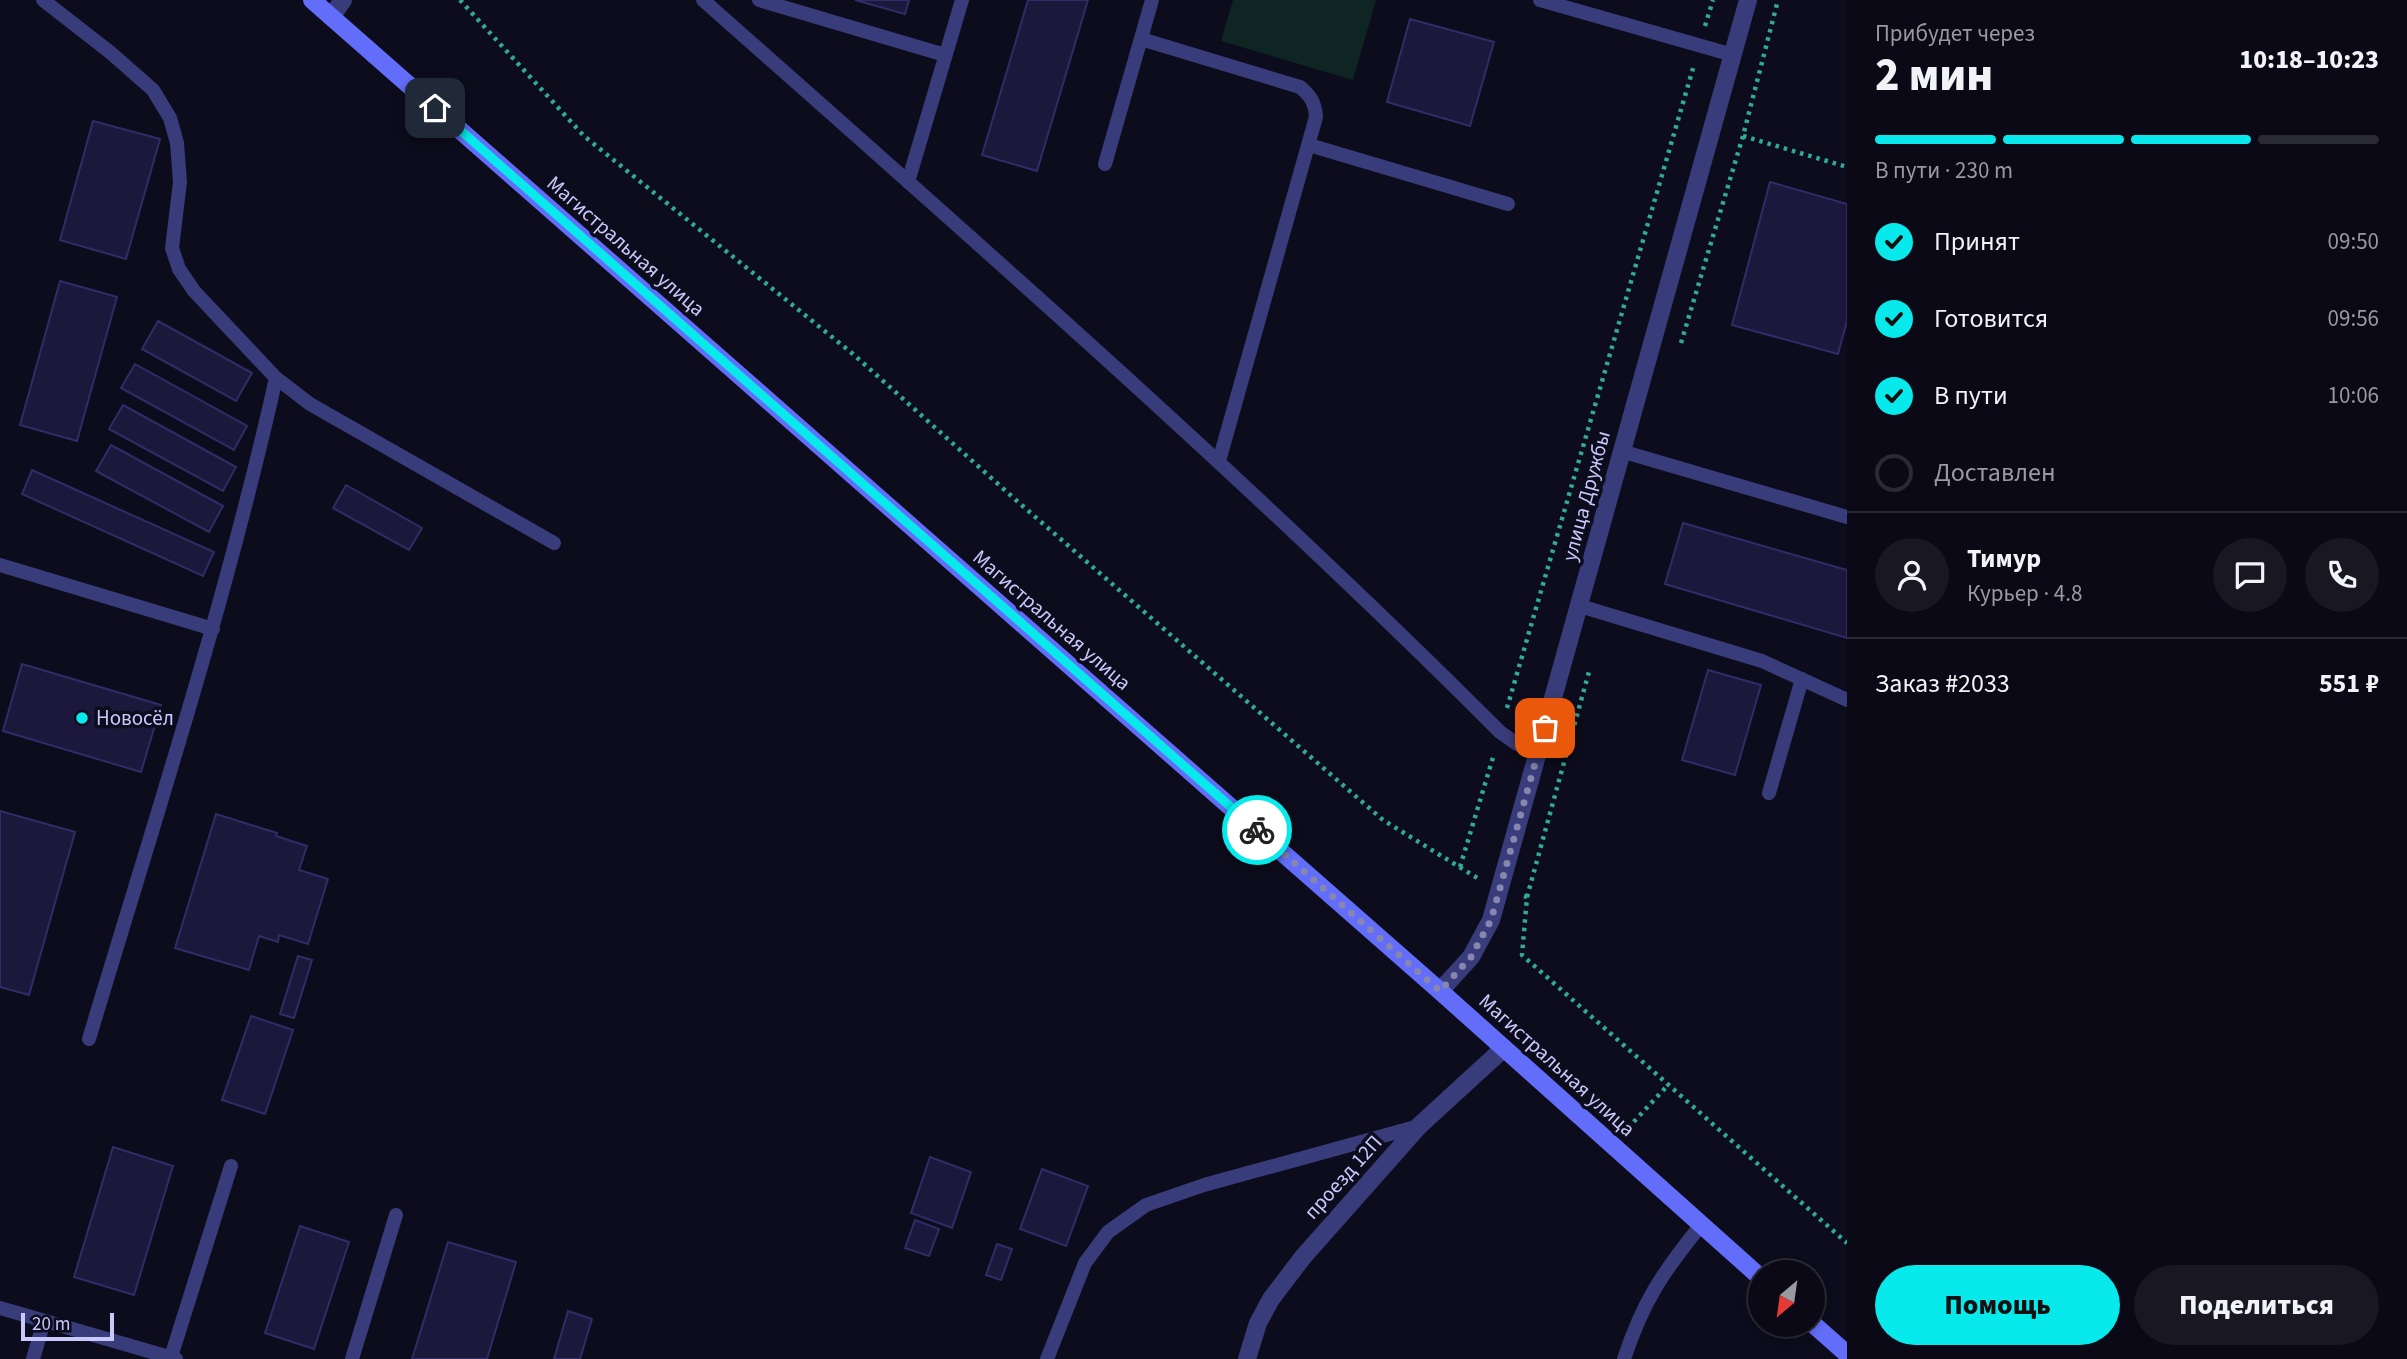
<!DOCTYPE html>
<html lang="ru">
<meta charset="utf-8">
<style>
:root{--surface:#0a0915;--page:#181722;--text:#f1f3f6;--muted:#999aa0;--line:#2a2a34;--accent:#07e9ea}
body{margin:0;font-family:"Source Sans 3",sans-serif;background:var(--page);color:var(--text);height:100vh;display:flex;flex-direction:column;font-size:26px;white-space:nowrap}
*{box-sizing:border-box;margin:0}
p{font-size:23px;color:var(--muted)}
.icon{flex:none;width:38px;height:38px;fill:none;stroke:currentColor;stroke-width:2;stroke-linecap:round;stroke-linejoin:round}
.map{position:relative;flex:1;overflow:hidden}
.panel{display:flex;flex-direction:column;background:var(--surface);width:560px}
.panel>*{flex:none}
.needle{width:46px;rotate:209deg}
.buttons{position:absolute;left:1748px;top:1260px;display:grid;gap:14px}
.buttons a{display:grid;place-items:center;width:77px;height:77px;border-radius:50%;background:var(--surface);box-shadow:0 4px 10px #0003,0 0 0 2px var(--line);font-size:35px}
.scale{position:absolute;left:21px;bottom:18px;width:93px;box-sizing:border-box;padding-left:7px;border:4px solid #c9c8fd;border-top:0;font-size:19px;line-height:24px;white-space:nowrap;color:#c9c8fd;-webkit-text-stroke:5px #0d0c1c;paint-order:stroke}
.pin{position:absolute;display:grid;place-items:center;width:60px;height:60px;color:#fff;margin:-30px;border-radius:14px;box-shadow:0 4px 10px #0006}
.courier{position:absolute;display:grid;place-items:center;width:70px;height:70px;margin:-35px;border:5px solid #07e9ea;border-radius:50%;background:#fff;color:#222;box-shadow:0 2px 9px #0007}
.summary em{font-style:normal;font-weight:800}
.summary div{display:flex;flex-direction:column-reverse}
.summary{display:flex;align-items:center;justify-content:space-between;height:119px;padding:0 28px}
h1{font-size:46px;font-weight:800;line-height:52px}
.bar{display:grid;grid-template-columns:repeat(4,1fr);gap:10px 7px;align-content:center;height:84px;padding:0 28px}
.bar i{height:9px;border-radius:5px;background:var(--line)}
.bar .selected{background:var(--accent)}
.bar p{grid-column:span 4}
.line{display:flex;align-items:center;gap:18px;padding:0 28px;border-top:2px solid var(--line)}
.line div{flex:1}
.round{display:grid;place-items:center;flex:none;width:74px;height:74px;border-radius:37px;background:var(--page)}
ol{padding:0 28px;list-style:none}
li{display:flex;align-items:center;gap:21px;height:77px}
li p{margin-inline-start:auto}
li .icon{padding:7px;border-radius:50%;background:var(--accent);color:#111;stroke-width:4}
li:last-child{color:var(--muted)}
li i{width:38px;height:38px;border:4px solid var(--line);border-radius:50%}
.cta{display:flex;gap:14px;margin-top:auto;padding:14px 28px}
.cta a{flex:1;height:80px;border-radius:42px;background:var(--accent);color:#111;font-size:28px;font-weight:800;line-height:80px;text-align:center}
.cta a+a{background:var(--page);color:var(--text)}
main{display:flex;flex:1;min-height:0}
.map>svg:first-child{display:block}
.green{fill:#0f2523}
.building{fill:#1c183c;stroke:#312b67;stroke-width:2}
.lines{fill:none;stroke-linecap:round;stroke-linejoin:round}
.path{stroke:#30a997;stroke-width:4.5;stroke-dasharray:3.5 5;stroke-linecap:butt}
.service{stroke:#383c7a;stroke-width:14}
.minor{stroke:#383c7a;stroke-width:18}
.secondary{stroke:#626dfa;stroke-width:18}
.done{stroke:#8786ae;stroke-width:7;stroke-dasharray:0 12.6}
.route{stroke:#07e9ea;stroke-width:9}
.poi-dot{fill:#07e9ea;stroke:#0d0c1c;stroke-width:2.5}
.labels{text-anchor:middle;stroke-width:7;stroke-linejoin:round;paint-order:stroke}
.street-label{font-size:21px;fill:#c9c8fd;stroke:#0d0c1c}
.poi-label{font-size:21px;fill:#c9c8fd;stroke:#0d0c1c;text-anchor:start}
</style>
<main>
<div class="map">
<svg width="1847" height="1359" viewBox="0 0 1847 1359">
<rect width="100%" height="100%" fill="#0d0c1c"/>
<!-- green -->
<polygon class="green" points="1233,0 1376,0 1353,80 1221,41"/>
<!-- building -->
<g class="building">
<polygon points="855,0 909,0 905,14"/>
<polygon points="1028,0 1088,0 1037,171 982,155"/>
<polygon points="1410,19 1494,42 1470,126 1387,102"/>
<polygon points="93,121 160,139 126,259 60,240"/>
<polygon points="1770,182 1847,204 1847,321 1838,354 1732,325"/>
<polygon points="60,281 117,297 77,441 20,425"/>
<polygon points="158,321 252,373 236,401 142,349"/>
<polygon points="135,364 247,426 234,450 121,388"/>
<polygon points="123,405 236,467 223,491 109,429"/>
<polygon points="111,445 223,506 209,532 96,471"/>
<polygon points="32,470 214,552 203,576 22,494"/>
<polygon points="346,485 422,528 409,550 333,508"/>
<polygon points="1683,523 1847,570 1847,638 1665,584"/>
<polygon points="22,664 161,705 141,772 3,731"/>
<polygon points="1708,670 1761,685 1735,775 1682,760"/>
<polygon points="0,811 75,832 29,995 0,987"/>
<polygon points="216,814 277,833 276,836 307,846 299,870 328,879 308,944 279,935 278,942 259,936 249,970 175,948"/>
<polygon points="298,956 312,960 294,1018 280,1014"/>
<polygon points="251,1016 293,1030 265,1114 222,1100"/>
<polygon points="113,1147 173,1166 134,1295 74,1277"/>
<polygon points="930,1157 971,1172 952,1228 911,1213"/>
<polygon points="1042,1169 1088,1186 1066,1246 1020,1229"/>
<polygon points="915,1220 939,1229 929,1256 905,1248"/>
<polygon points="300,1226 349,1242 314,1349 265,1333"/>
<polygon points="448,1242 516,1262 487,1359 412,1359"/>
<polygon points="997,1244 1012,1249 1001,1280 986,1275"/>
<polygon points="568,1311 592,1319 580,1359 554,1359"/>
</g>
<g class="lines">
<!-- path -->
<g class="path">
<polyline points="460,0 584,136 853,354 1017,501 1383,820 1479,879"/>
<polyline points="1705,26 1713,0"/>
<polyline points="1743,136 1847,167"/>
<polyline points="1681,343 1743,136 1778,0"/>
<polyline points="1507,708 1694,65"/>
<polyline points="1460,867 1494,754"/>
<polyline points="1524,896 1527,897 1522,955 1847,1243"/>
<polyline points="1527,897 1590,668"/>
<polyline points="1628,1128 1668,1085"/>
</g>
<!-- service -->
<g class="service">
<path d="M43,0L111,53L153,90L170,118L177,143L180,182L172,248L179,269L194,291L276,378C226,602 155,819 89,1039"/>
<path d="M703,0C973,239 1245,477 1500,732L1517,744L1538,752"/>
<polyline points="759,0 945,55"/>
<polyline points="1540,0 1733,55"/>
<path d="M1141,39L1300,87C1311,96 1315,103 1316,117L1219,461"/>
<polyline points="1309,145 1508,204"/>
<polyline points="1105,164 1152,0"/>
<polyline points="908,182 962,0"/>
<polyline points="276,378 310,404 554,543"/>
<polyline points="1621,451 1847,517"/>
<polyline points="0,565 213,629"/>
<polyline points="1580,606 1762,661 1847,700"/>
<polyline points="1769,793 1802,679"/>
<polyline points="0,1308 176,1359"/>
<polyline points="171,1357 231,1166"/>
<polyline points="33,1359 44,1321"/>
<polyline points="352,1359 396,1215"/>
<polyline points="1047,1359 1085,1263 1108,1232 1146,1205 1204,1185 1419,1126"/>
<path d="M1624,1359C1643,1301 1663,1272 1701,1225"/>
</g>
<!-- minor -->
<g class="minor">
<polyline points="331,17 343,0"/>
<polyline points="1440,991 1471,957 1491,920 1748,0"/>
<polyline points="1247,1359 1258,1323 1271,1299 1303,1257 1419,1126 1504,1048"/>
</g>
<!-- secondary -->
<g class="secondary">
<polyline points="312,0 1440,991 1760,1277"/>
<polyline points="1813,1324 1847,1354"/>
</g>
</g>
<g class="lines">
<!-- done -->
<polyline class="done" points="1257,830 1440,991 1471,957 1491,920 1545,728"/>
<!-- route -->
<polyline class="route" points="435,108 1257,830"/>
</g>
<!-- markers -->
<circle class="poi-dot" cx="82" cy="718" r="7"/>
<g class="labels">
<!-- street labels -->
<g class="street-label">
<text transform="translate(626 246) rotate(41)" y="7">Магистральная улица</text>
<text transform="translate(1586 496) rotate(-75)" y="7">улица Дружбы</text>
<text transform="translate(1052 620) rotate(41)" y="7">Магистральная улица</text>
<text transform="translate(1557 1065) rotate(42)" y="7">Магистральная улица</text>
<text transform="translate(1343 1177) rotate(-48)" y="7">проезд 12П</text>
</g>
<!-- poi labels -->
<g class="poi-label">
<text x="96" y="725">Новосёл</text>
</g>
</g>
</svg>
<div class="buttons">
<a><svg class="needle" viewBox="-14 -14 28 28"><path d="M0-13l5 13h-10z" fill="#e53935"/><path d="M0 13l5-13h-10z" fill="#999aa0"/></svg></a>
</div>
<div class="scale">20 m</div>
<div class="pin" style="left:1545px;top:728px;background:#ea580c"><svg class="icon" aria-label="bag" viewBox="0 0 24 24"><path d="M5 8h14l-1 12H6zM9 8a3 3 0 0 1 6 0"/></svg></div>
<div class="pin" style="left:435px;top:108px;background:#1f2937"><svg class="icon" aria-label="home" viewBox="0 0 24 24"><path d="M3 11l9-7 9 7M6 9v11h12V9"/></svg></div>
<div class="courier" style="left:1257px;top:830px"><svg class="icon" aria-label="bike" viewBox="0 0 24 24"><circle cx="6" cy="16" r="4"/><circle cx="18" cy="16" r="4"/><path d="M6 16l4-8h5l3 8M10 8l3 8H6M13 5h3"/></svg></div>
</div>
<section class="panel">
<div class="summary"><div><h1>2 мин</h1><p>Прибудет через</p></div><em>10:18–10:23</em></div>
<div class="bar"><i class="selected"></i><i class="selected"></i><i class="selected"></i><i></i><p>В пути · 230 m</p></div>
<ol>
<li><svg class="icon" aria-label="check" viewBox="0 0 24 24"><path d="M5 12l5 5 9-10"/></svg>Принят<p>09:50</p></li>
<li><svg class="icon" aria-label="check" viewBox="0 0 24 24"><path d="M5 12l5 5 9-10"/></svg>Готовится<p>09:56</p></li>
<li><svg class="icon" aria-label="check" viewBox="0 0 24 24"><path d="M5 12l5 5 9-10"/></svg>В пути<p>10:06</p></li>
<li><i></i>Доставлен</li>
</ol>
<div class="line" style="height:126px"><a class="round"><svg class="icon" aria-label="person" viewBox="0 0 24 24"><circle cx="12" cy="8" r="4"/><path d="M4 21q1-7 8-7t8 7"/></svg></a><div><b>Тимур</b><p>Курьер · 4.8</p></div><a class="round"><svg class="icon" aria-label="chat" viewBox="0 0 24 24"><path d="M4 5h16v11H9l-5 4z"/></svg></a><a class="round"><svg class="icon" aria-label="phone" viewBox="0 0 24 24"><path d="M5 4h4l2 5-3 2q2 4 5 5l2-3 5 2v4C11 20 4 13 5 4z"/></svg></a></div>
<div class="line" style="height:91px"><div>Заказ #2033</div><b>551 ₽</b></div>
<div class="cta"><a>Помощь</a><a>Поделиться</a></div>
</section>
</main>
